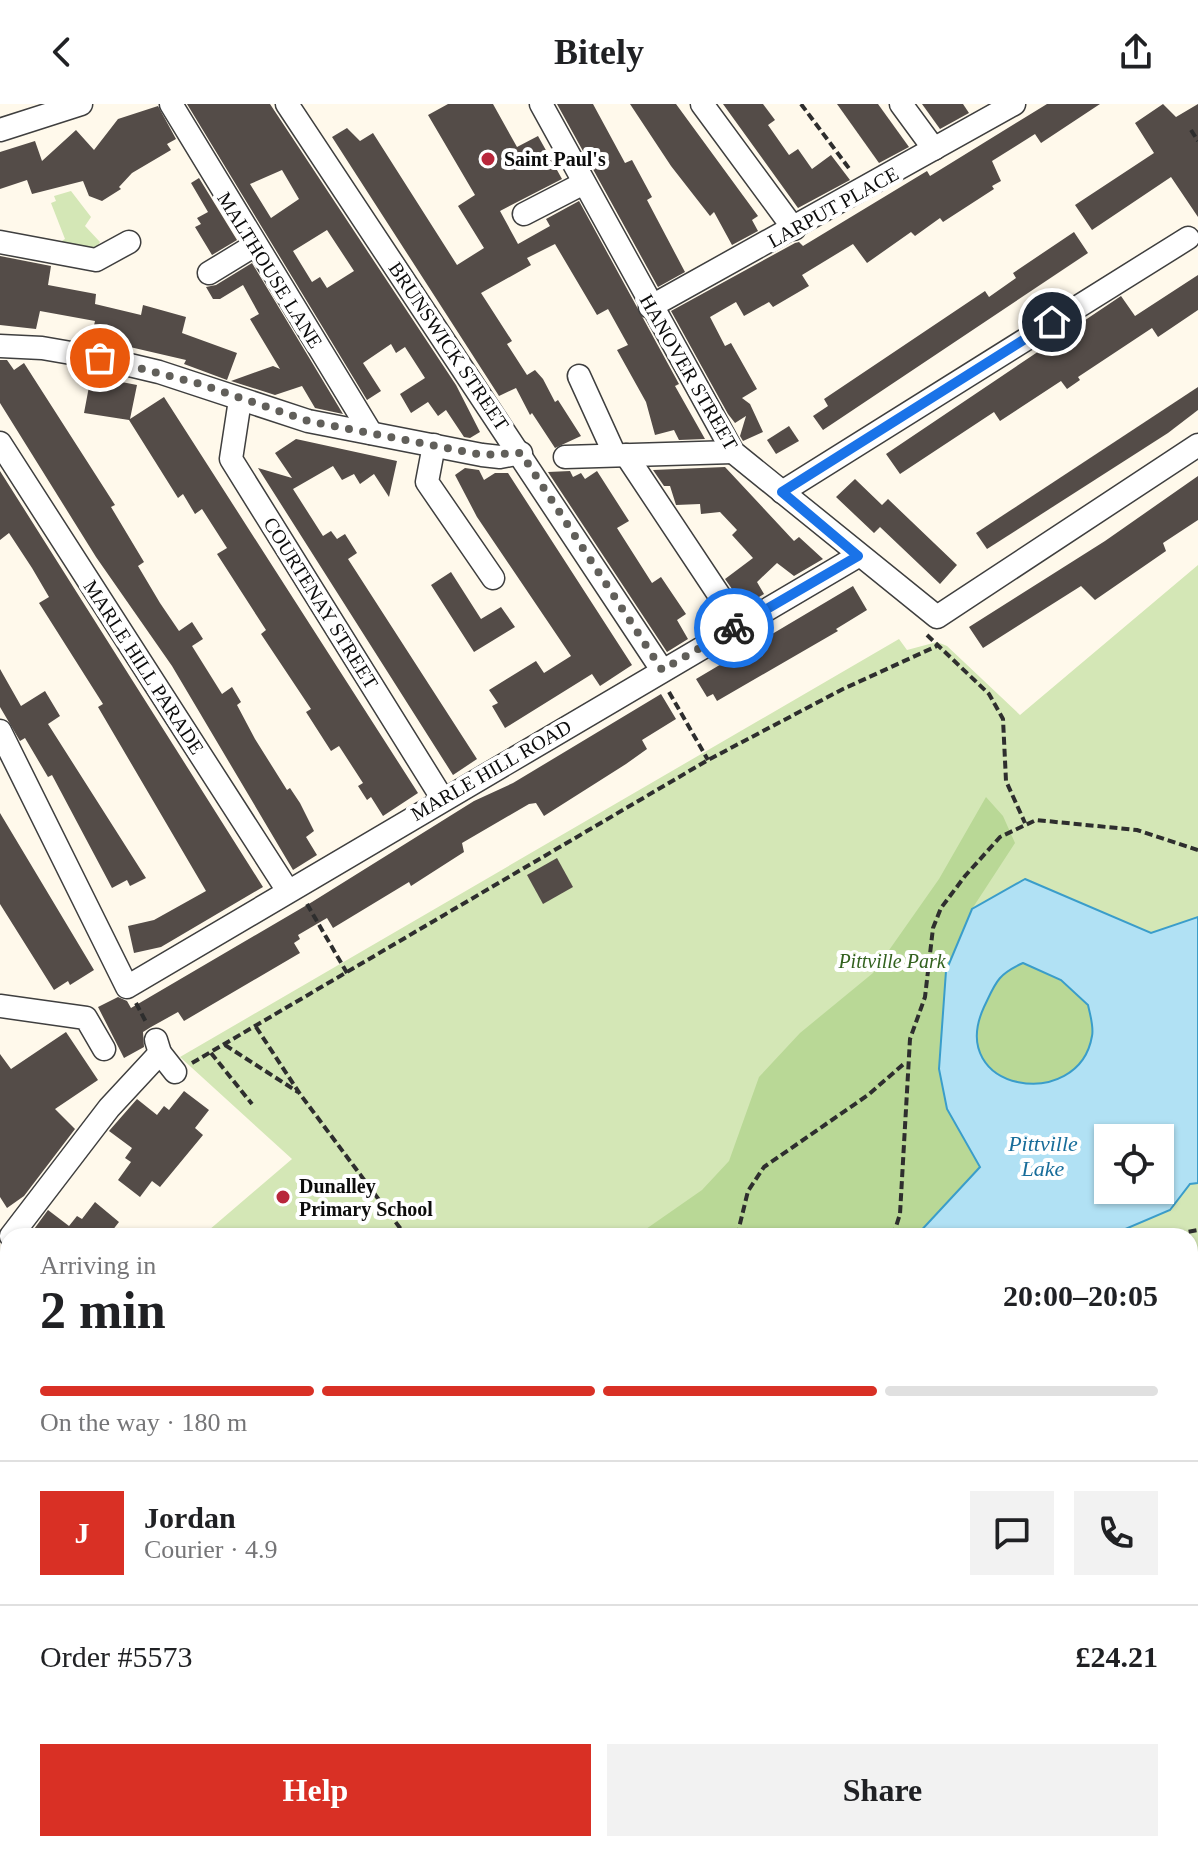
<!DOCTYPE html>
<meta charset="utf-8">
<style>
:root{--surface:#fff;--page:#f2f2f2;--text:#202124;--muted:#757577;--line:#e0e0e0;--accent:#d93025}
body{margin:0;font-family:Georgia,serif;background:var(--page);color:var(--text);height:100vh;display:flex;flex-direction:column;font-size:30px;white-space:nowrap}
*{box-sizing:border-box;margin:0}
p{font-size:26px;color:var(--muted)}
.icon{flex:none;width:44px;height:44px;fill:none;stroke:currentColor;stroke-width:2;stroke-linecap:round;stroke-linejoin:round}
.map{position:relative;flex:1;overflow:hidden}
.sheet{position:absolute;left:0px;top:1124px;width:1198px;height:624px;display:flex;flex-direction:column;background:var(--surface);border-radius:24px 24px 0 0;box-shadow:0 2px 6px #0004}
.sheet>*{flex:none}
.controls{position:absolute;left:1094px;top:1020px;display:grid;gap:16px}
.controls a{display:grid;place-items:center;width:80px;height:80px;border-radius:0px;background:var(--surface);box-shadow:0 2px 6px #0004;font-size:40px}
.pin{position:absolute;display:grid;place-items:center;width:68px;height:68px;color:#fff;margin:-34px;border:4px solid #fff;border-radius:50%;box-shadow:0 2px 8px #0007}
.courier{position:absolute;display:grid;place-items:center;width:80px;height:80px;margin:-40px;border:6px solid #1a73e8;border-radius:50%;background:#fff;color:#222;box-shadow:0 2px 10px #0007}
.overview em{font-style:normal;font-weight:700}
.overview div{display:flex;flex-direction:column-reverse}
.overview{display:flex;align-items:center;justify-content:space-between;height:136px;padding:0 40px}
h1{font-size:52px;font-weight:700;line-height:60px}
.bar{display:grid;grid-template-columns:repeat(4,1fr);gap:12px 8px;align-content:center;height:96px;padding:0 40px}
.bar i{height:10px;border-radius:6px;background:var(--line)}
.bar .current{background:var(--accent)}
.bar p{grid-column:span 4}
.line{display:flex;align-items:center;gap:20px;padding:0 40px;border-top:2px solid var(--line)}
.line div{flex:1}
.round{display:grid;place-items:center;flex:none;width:84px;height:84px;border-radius:0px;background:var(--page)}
.cta{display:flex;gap:16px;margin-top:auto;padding:16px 40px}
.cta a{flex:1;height:92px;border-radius:0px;background:var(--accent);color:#fff;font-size:32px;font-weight:700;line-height:92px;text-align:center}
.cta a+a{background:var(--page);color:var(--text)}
header{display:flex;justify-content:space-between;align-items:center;height:104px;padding:0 40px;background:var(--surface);font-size:36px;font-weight:700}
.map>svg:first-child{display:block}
.green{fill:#d4e7b6;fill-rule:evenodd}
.forest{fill:#b9d896}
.water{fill:#b1e1f4;stroke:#3a9dca;stroke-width:2;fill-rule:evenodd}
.building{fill:#544c48;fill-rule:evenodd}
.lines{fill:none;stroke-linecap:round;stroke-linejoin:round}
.minor-casing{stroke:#3f3f3f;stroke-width:25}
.path{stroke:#2e2e2e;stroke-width:4;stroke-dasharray:8 4;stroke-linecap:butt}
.minor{stroke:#fff;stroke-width:22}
.done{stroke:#615f5a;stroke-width:8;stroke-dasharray:0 14.4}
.route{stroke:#1a73e8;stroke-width:10}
.poi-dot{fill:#b8273b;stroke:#fff;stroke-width:3}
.labels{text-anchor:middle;stroke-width:8;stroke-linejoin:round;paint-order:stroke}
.poi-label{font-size:20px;font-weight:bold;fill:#0c0c0c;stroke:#fff;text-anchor:start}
.street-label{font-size:20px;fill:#0c0c0c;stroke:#fff}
.park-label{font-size:20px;font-style:italic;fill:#32611e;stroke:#fff}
.water-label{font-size:22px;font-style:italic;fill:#186d9a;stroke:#fff}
</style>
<header><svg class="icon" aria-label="back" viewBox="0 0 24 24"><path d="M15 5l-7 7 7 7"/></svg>Bitely<svg class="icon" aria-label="share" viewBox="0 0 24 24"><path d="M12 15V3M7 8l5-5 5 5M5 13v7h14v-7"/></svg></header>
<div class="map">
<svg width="1198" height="1748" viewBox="0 0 1198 1748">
<rect width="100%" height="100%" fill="#fff9eb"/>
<!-- green -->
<g class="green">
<polygon points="71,87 91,113 85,122 100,138 94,148 61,146 60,138 65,135 51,99 56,97 54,92"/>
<path d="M1198,461V1449L1190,1451V1132H202L292,1055L180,953L899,535L907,546L937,538L947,542L1020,611ZM1108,1034H1160V1086H1108Z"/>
<polygon points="0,1181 8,1189 8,1334 1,1340 8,1348 8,1361 0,1365"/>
<polygon points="363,1740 1030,1740 1030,1748 360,1748"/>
</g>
<!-- forest -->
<g class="forest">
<polygon points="986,693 1003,712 1015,739 972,805 973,1047 980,1063 916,1132 636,1132 702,1086 729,1057 759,973 800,929 873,869 939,775"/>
<path d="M1022,859L1061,876L1089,901C1090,910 1094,923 1092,932C1078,1010 945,987 984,903C996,878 997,872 1022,859Z"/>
<polygon points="363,1740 423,1740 422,1748 360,1748"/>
<polygon points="605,1740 740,1740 750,1748 608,1748"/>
</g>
<!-- water -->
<g class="water">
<path d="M1025,775L1151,829L1198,813V1079L1190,1080L1170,1106L1109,1132H916L980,1063L947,1005L939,965L946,867L972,805ZM1023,859L1061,876L1088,901C1090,910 1094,923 1092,932C1079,1009 945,988 984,903C996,878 997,871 1023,859ZM1108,1034H1160V1086H1108Z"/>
<polygon points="423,1740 518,1740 514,1748 422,1748"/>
</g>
<!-- building -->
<g class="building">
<path d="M187,0H270L456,281L480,328L470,334L464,333L446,306L438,312L428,298L411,309L400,290L425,274L405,243L396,249L391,240L363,259L381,287L367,296ZM282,66L299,95L271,114L250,80ZM327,126L354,167L327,184L320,173L312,178L293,147Z"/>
<polygon points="448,0 493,0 517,43 538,32 562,75 500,107 518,140 550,122 546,115 579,97 679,280 675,282 705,335 679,336 674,326 655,331 646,298 617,246 628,241 608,205 597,211 555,140 527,154 531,161 481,189 512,237 507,240 527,271 535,266 543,275 555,298 558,296 581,332 555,344 532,309 530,311 516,284 499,292 332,33 347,24 360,37 373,29 457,161 484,144 458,102 475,91 428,11"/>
<polygon points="557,0 593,0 625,59 632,56 652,93 647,96 685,168 658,183"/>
<polygon points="630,0 676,0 758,112 752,116 758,127 732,141 714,108 710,112 671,62"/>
<polygon points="723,0 763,0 775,16 768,21 789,51 798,45 812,65 831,51 850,76 798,104"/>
<polygon points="837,0 878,0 909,43 879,59"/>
<polygon points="922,0 963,0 969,9 940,25"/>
<polygon points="1047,0 1100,0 1041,39 1035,30 992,57 1001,77 992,82 994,85 943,118 940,114 915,132 911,128 867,159 853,140 802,171 809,182 773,203 769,198 744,212 736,198 710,213 725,242 731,239 757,285 742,294 750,300 763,328 743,337 740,332 746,312 735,319 728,310 671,207 795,139 799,138 803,142 927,67 930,72"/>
<polygon points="1163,0 1176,13 1198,0 1198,113 1171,73 1092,126 1075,101 1154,49 1135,19"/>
<polygon points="158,2 176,35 167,40 171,46 132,69 119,83 121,85 102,97 89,92 83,77 32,90 27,76 0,85 0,48 35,37 42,57 76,26 94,46 118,15"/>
<polygon points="199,74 237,136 212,151 195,123 201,120 197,114 208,108 191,79"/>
<polygon points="1074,128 1088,149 823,326 813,312 828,302 824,295 985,187 989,193 1016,174 1013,169"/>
<polygon points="0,152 51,162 48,181 96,190 95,200 141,211 143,201 186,213 182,229 237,249 227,276 184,260 186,256 91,234 95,217 40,207 36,225 0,221"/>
<polygon points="252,159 343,310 315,304 302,282 275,291 231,277 273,262 280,265 250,215 259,210 243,181 220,195 213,195 206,183 216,181"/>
<polygon points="1198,171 1198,206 1158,233 1152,224 1078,273 1080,276 1067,285 1061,277 1000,317 994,308 900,370 886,350 1121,192 1135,212"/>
<polygon points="0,256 7,256 14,266 24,259 115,401 111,403 144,458 138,462 160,499 179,527 192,518 203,535 192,542 222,590 232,583 241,598 237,601 255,635 287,686 290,684 300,699 314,727 306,733 317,751 293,766 172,562 96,453 0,299"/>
<polygon points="91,272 137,281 130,315 164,293 418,689 383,712 371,693 367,696 358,682 363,679 339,642 331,647 306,608 311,605 261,530 266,526 217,450 227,444 202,405 195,410 183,390 178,394 129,316 84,309"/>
<polygon points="1198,283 1198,306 1168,329 987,445 976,429"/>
<polygon points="789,322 799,337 776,350 767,336"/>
<polygon points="296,335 397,357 389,393 374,370 360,380 354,370 342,376 333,362 293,385 323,432 331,427 337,435 345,430 357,449 348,455 477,655 453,671 258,364 292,374 275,349"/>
<polygon points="725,363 794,437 799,433 823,455 794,472 777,459 757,478 764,490 744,502 725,475 753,454 732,431 737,426 720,408 701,410 700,400 676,401 670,382 664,382 653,366"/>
<polygon points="465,364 479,366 484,376 495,369 508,369 632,561 600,582 592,570 505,624 492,602 498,599 489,586 536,557 544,569 571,552 477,413 455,371"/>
<polygon points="0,367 263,783 161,843 134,849 128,822 154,816 206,787 98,603 103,600 39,499 49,493 32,464 9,429 0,436"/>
<polygon points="570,367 573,373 581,369 585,375 597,367 629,417 617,424 652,479 661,473 686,510 677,516 688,535 667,548 548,368"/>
<polygon points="1198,372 1198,416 1163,439 1166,447 1095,496 1081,482 983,544 969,523 1105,437"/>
<polygon points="855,375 882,401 888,395 957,461 940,480 880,423 874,429 836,393"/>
<polygon points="451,468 481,515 501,503 515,523 474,548 431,481"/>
<polygon points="853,482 867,506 836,525 838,527 717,597 713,590 707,593 696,575"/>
<polygon points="0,565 21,602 45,587 60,612 48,620 146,774 130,782 127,776 112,784 52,671 48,673 25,634 20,637 0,603"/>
<polygon points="661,590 676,615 642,636 647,645 626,660 544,712 536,699 529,700 462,739 464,748 411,782 409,778 333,824 327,814 298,831 300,835 294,839 300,849 184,917 178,908 151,923 143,928 144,943 124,954 98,903 118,893 127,897 131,904 312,798 474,697 513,679"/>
<polygon points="0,709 94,866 70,881 68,877 54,886 0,800"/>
<polygon points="557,754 573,783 543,800 527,771"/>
<polygon points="66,928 98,976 55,1005 75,1025 24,1092 7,1104 0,1093 0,950 11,965"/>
<polygon points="184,987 209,1006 195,1024 203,1031 160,1083 152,1077 140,1093 118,1076 131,1058 125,1054 132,1044 109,1027 137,995 157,1011 164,1002 169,1006"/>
<polygon points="95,1098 119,1118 108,1132 29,1132 48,1106 69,1122 77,1112 82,1115"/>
</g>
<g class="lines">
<defs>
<g id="minor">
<polyline points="171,0 371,329"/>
<polyline points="287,0 662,566"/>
<polyline points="541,0 733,348 937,513 1198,341"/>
<polyline points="702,0 794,125"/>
<polyline points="901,0 934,45"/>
<polyline points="0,26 81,0"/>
<polyline points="524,110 584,79"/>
<polyline points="0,138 96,156 129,138"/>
<polyline points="209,169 255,141"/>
<polyline points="650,203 1014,0"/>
<polyline points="0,242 42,244 100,254 159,268 308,317 482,351 500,353 521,349"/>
<polyline points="579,272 615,351"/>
<polyline points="240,296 231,355 442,694"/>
<polyline points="0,339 288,787"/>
<polyline points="434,341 427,378 493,474"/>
<polyline points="626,351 739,521"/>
<polyline points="565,353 733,348"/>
<polyline points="782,388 1188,134"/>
<polyline points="0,627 127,883 858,452"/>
<polyline points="0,902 86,914 104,945"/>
<polyline points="156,936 160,949 175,968"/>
<polyline points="11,1132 109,1004 160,949"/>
<polyline points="0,1436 8,1445"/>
<polyline points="1190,1725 1198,1721"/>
<polyline points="285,1740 292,1748"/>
<polyline points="1132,1740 1138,1748"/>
<polyline points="246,1748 251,1740"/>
<polyline points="1155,1748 1165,1740"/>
</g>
</defs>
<!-- minor casing -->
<use href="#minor" class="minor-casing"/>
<!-- path -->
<g class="path">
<polyline points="801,0 851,67"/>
<polyline points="1191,26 1198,37"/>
<polyline points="927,531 989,590 1003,615 1006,677 1025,719"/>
<polyline points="669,588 708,656"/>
<polyline points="307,800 347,869"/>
<polyline points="136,899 147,920"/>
<polyline points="256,923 300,990 406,1132"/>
<polyline points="225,941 298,988"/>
<polyline points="211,949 252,1000"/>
<polyline points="192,959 708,656 843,585 937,542"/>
<polyline points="737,1132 748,1087 764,1063 868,991 906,958"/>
<polyline points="893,1132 900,1110 910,935 925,893 933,824 941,804 965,772 1000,733 1036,716 1137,726 1198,746"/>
<polyline points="1165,1132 1198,1126"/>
<polyline points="0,1373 8,1366"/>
<polyline points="1190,1451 1198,1449"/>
<polyline points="1190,1468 1198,1490"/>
<polyline points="1190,1588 1198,1575"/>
<polyline points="1190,1621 1198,1634"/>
<polyline points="691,1740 702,1748"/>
<polyline points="391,1748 393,1740"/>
<polyline points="571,1748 573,1740"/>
</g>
<!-- minor -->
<use href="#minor" class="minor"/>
</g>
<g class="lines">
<!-- done -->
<polyline class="done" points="100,254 200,280 308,317 482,351 521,349 662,566 734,524"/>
<!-- route -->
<polyline class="route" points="734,524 858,452 782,388 1052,218"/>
</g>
<!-- markers -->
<g class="poi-dot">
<circle cx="488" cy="55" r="8"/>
<circle cx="283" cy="1093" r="8"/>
</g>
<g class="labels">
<!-- poi labels -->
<g class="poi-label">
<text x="504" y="62">Saint Paul's</text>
<text x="299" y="1089">Dunalley<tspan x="299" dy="23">Primary School</tspan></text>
</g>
<!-- street labels -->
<g class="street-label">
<text transform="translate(833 103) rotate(-29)" y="7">LARPUT PLACE</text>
<text transform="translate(270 166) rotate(58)" y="7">MALTHOUSE LANE</text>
<text transform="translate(449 242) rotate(56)" y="7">BRUNSWICK STREET</text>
<text transform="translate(689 268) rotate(60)" y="7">HANOVER STREET</text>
<text transform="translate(321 499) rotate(58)" y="7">COURTENAY STREET</text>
<text transform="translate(144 563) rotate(57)" y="7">MARLE HILL PARADE</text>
<text transform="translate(491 666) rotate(-30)" y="7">MARLE HILL ROAD</text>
</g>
<!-- park labels -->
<g class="park-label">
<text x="892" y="864">Pittville Park</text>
</g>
<!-- water labels -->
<g class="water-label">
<text x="1043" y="1047">Pittville<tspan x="1043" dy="25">Lake</tspan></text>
</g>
</g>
</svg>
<div class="controls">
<a><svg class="icon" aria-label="locate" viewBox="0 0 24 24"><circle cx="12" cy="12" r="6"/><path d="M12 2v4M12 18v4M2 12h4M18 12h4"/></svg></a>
</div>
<div class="pin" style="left:100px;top:254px;background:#ea580c"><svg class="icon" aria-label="bag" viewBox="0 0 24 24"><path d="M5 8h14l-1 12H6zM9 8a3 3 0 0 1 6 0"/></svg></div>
<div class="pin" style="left:1052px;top:218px;background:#1f2937"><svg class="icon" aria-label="home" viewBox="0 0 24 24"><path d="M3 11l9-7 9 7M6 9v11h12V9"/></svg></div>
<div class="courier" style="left:734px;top:524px"><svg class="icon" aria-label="bike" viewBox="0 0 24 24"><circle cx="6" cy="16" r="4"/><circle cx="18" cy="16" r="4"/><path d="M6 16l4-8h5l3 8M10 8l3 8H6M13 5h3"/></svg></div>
<section class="sheet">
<div class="overview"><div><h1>2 min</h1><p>Arriving in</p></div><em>20:00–20:05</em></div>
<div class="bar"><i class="current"></i><i class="current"></i><i class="current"></i><i></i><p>On the way · 180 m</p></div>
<div class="line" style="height:144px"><b class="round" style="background:var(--accent);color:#fff">J</b><div><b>Jordan</b><p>Courier · 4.9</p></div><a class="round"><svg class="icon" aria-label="chat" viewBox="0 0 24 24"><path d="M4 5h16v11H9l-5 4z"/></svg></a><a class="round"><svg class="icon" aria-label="phone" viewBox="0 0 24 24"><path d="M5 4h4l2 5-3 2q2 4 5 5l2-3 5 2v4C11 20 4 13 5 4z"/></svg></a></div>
<div class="line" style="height:104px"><div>Order #5573</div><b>£24.21</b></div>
<div class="cta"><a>Help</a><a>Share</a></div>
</section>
</div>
